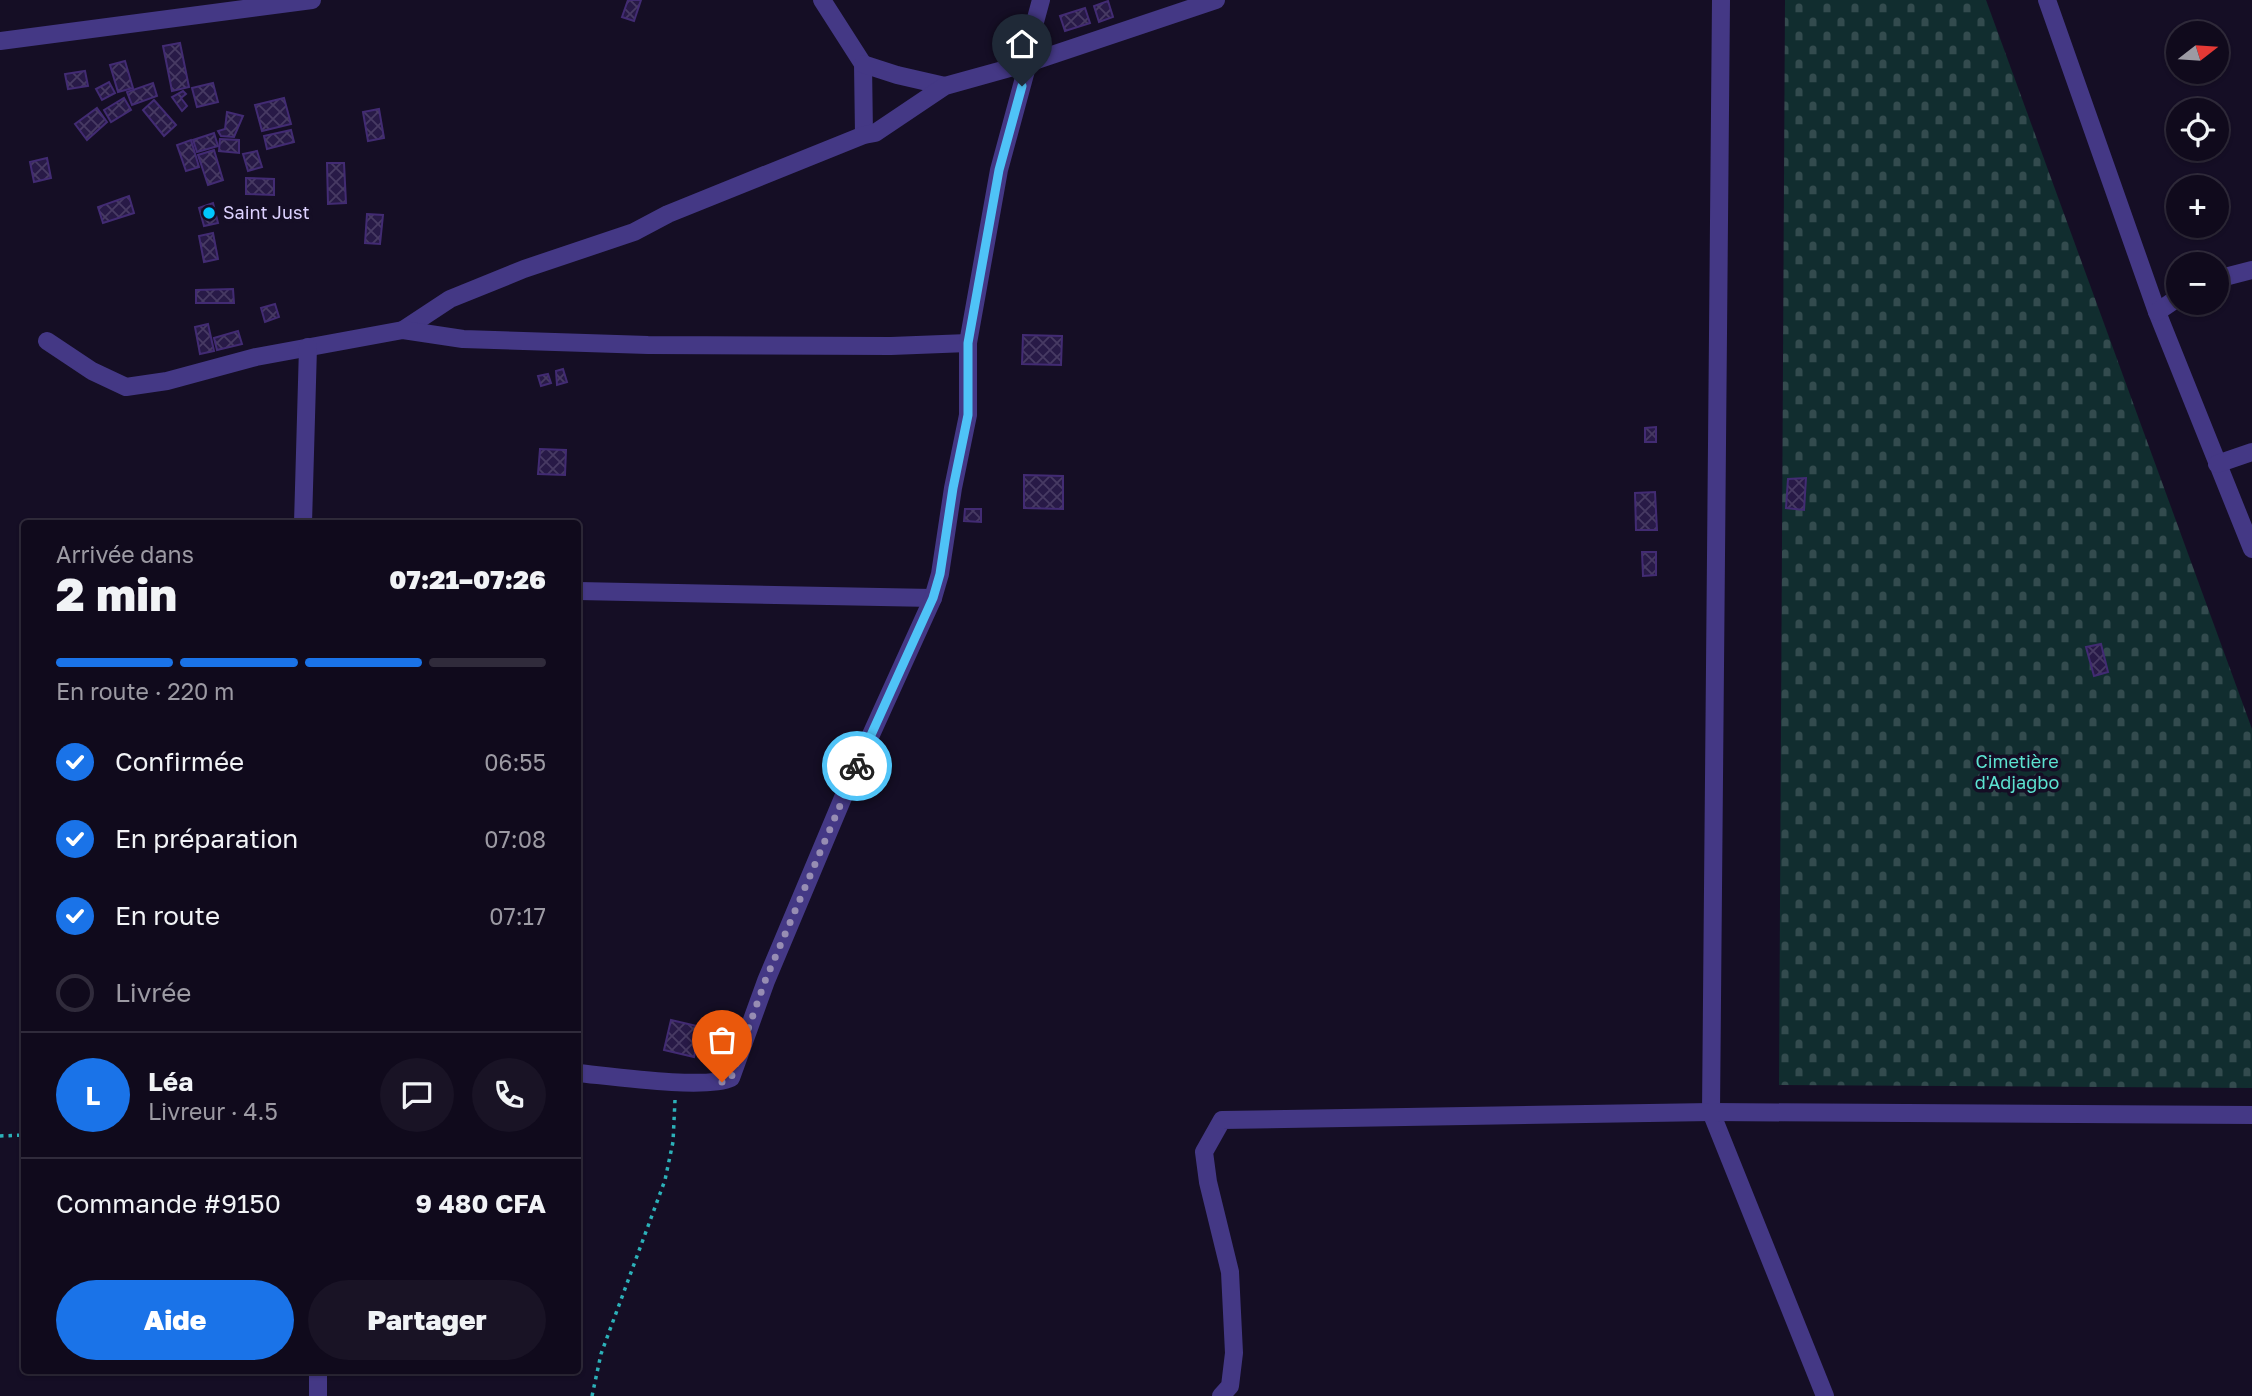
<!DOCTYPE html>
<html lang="fr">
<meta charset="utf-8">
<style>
:root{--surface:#100a1c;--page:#191325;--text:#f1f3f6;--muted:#9c9aa3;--line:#302b3b;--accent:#1a73e8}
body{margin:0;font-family:"Golos Text",sans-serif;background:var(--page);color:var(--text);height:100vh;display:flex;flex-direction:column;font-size:26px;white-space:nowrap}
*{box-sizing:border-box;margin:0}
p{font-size:23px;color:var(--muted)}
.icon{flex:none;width:38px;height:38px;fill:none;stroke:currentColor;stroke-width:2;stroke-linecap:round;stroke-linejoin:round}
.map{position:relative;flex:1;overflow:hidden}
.details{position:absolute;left:21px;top:520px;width:560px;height:854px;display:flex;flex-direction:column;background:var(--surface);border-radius:7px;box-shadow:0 2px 5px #0004,0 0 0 2px var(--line)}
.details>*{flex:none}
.needle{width:46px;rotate:73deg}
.controls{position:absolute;left:2166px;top:21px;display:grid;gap:14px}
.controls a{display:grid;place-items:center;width:63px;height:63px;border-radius:50%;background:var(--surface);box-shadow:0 2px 5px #0004,0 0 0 2px var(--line);font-size:35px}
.pin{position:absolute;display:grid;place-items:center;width:60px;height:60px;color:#fff;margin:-72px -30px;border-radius:50% 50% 50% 0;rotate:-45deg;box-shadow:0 0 7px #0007}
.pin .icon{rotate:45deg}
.courier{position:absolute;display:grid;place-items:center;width:70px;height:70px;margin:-35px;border:5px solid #4fc3f7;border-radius:50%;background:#fff;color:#222;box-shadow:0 2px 9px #0007}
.overview em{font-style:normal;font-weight:800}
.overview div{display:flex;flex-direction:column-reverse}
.overview{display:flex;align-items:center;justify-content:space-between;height:119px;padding:0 35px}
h1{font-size:46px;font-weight:800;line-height:52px}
.bar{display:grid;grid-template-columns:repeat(4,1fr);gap:10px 7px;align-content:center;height:84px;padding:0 35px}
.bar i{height:9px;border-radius:5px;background:var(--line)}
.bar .on{background:var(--accent)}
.bar p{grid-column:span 4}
.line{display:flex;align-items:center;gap:18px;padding:0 35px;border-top:2px solid var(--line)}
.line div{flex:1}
.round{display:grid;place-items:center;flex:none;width:74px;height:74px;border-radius:37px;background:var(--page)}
ol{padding:0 35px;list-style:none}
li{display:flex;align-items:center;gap:21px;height:77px}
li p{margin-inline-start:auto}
li .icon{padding:7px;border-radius:50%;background:var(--accent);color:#fff;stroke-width:4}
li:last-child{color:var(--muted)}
li i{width:38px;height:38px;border:4px solid var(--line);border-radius:50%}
.primary-button{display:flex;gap:14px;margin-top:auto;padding:14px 35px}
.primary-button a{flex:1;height:80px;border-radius:42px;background:var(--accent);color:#fff;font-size:28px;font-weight:800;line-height:80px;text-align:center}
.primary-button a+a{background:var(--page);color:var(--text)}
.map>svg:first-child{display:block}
.cemetery{fill:url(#cemetery-stones)}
.building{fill:url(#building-cross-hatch);stroke:#422b73;stroke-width:2}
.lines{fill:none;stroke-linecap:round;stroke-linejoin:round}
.path{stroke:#2cb1b9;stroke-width:3.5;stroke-dasharray:3.5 5;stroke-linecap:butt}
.minor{stroke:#443885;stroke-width:18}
.done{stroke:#978db3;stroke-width:7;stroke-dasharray:0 12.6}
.route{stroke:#4fc3f7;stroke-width:9}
.poi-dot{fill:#00c7fd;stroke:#150e25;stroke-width:2.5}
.labels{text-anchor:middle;stroke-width:7;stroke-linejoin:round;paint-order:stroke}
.poi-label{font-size:18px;fill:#ddd2ff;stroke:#150e25;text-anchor:start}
.park-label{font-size:18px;fill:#5ce2d0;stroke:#150e25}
</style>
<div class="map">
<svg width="2252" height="1396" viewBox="0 0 2252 1396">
<defs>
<pattern id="cemetery-stones" width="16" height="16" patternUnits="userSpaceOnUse" patternTransform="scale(1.75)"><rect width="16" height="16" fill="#112d2f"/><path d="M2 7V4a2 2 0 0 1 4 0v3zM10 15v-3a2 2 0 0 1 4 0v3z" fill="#334b4e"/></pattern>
<pattern id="building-cross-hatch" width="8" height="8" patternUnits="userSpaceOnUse" patternTransform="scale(1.75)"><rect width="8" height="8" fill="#281a47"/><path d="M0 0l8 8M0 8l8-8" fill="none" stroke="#473a63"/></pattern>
</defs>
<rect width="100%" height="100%" fill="#150e25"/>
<!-- cemetery -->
<polygon class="cemetery" points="1785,0 1986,0 2252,729 2252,1088 1779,1085"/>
<!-- building -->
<g class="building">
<polygon points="628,0 641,0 634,21 622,17"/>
<polygon points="1108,1 1113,17 1099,22 1094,6"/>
<polygon points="1085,8 1090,23 1065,31 1060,16"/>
<polygon points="180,43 189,87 172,91 163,46"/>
<polygon points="125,61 133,88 118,92 110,65"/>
<polygon points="85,71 88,86 68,89 65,74"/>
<polygon points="109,82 115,93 102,100 96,89"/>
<polygon points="153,83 157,96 132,105 127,92"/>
<polygon points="213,83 218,102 197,107 192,88"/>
<polygon points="183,91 186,94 181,98 187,106 182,111 172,97"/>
<polygon points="124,98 131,110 111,122 104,110"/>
<polygon points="284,98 291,124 262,131 255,105"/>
<polygon points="154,100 176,125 164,136 143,110"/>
<polygon points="97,108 107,122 87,140 75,124"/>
<polygon points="379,109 384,138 368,141 363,112"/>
<polygon points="227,112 243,116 234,137 221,136 218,131 225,129"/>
<polygon points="291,130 294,142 267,149 264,136"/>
<polygon points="214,133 218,146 197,152 193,140"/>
<polygon points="220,139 239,140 239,153 219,151"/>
<polygon points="191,140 199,167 186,171 177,145"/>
<polygon points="214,150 223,180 208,185 198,155"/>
<polygon points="257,151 262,167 248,171 243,154"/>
<polygon points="47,158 51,178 34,182 30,162"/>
<polygon points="327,163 344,163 346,203 328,204"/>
<polygon points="246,178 274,179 274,195 246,194"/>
<polygon points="129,196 134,213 103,223 98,207"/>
<polygon points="213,203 218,223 204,226 199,208"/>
<polygon points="367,214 383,215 380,244 365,243"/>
<polygon points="213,233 218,259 204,262 199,236"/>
<polygon points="233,289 234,303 196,303 196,290"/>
<polygon points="275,304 279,317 265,322 261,308"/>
<polygon points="208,324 214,351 200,354 195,327"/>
<polygon points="238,331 242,344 217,350 214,338"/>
<polygon points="1023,335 1062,336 1061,365 1022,364"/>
<polygon points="563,369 567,382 557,385 556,371"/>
<polygon points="548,374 551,383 541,386 538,376"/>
<polygon points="1656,427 1656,442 1645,442 1645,428"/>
<polygon points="540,449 566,450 565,475 538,474"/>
<polygon points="1024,475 1063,476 1063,509 1024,508"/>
<polygon points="1806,478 1804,510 1786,508 1788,479"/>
<polygon points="1655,492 1657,530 1636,530 1635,493"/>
<polygon points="965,509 981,509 981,522 964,521"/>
<polygon points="1642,552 1656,552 1656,575 1643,576"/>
<polygon points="2101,644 2108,672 2094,676 2086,647"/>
<polygon points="671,1020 701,1027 694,1057 664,1050"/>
</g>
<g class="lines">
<!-- path -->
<g class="path">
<polyline points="0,1136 24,1135"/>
<polyline points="592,1396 601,1354 665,1180 673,1142 675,1100"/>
</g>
<!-- minor -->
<g class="minor">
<polyline points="822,0 863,64 864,135"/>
<polyline points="1721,0 1711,1112 1825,1396"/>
<polyline points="2047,0 2157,312 2252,549"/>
<polyline points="0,41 312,0"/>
<polyline points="863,64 897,75 945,86"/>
<polyline points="2217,279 2252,270"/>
<polyline points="2157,312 2179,297"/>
<polyline points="403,330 450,299 524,269 634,232 668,214 864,135 875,133 945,86 1028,63 1216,0"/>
<polyline points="47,341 92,371 126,387 167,381 256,357 403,330 463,339 648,345 891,346 968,343"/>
<polyline points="2217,464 2252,452"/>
<polyline points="303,523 308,347"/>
<polyline points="578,591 933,598"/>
<path d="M578,1073C609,1076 706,1090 731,1078L766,981L850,781L933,598L940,574L953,488L968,415V343L999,170L1028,63L1032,33L1041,0"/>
<polyline points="318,1396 318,1370"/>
<polyline points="1221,1396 1230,1386 1234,1353 1230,1272 1208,1182 1204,1152 1222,1120 1711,1112 2252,1115"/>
</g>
</g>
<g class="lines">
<!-- done -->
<polyline class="done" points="722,1082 731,1078 765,981 857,766"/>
<!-- route -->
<polyline class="route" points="857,766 933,598 940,574 953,488 968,415 968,343 999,170 1022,86"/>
</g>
<!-- markers -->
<circle class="poi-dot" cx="209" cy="213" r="7"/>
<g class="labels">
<!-- poi labels -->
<g class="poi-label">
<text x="223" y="219">Saint Just</text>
</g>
<!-- park labels -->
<g class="park-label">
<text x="2017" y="768">Cimetière<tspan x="2017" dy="21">d'Adjagbo</tspan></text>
</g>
</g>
</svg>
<div class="controls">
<a><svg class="needle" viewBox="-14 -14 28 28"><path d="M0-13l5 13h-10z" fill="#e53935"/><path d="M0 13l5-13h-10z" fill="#9c9aa3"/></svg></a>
<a><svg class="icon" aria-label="locate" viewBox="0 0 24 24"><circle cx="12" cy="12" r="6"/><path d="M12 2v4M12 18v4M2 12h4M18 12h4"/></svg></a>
<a>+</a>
<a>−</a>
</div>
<div class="pin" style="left:722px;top:1082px;background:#ea580c"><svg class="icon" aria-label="bag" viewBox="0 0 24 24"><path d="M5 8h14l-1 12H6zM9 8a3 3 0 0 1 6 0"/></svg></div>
<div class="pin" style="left:1022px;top:86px;background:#1f2937"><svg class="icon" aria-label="home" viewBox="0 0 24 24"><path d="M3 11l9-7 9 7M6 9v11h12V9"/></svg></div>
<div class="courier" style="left:857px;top:766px"><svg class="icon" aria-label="bike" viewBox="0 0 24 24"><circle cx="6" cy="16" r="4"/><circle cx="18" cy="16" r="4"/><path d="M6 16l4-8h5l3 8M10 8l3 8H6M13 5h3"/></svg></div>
<section class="details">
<div class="overview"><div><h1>2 min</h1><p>Arrivée dans</p></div><em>07:21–07:26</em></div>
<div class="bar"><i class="on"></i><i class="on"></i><i class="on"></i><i></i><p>En route · 220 m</p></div>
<ol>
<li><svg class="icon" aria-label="check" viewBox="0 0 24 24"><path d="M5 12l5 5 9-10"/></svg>Confirmée<p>06:55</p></li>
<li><svg class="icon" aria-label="check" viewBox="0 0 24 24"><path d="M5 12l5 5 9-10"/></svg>En préparation<p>07:08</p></li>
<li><svg class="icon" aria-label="check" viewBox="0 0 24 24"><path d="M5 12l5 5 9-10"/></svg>En route<p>07:17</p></li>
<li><i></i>Livrée</li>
</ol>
<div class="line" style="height:126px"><b class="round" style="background:var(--accent);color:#fff">L</b><div><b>Léa</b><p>Livreur · 4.5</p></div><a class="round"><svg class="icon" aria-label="chat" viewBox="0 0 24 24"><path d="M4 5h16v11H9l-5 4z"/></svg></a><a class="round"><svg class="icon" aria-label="phone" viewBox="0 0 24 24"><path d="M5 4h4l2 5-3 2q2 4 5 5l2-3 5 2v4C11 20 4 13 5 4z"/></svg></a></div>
<div class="line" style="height:91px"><div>Commande #9150</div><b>9 480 CFA</b></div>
<div class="primary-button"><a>Aide</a><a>Partager</a></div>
</section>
</div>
